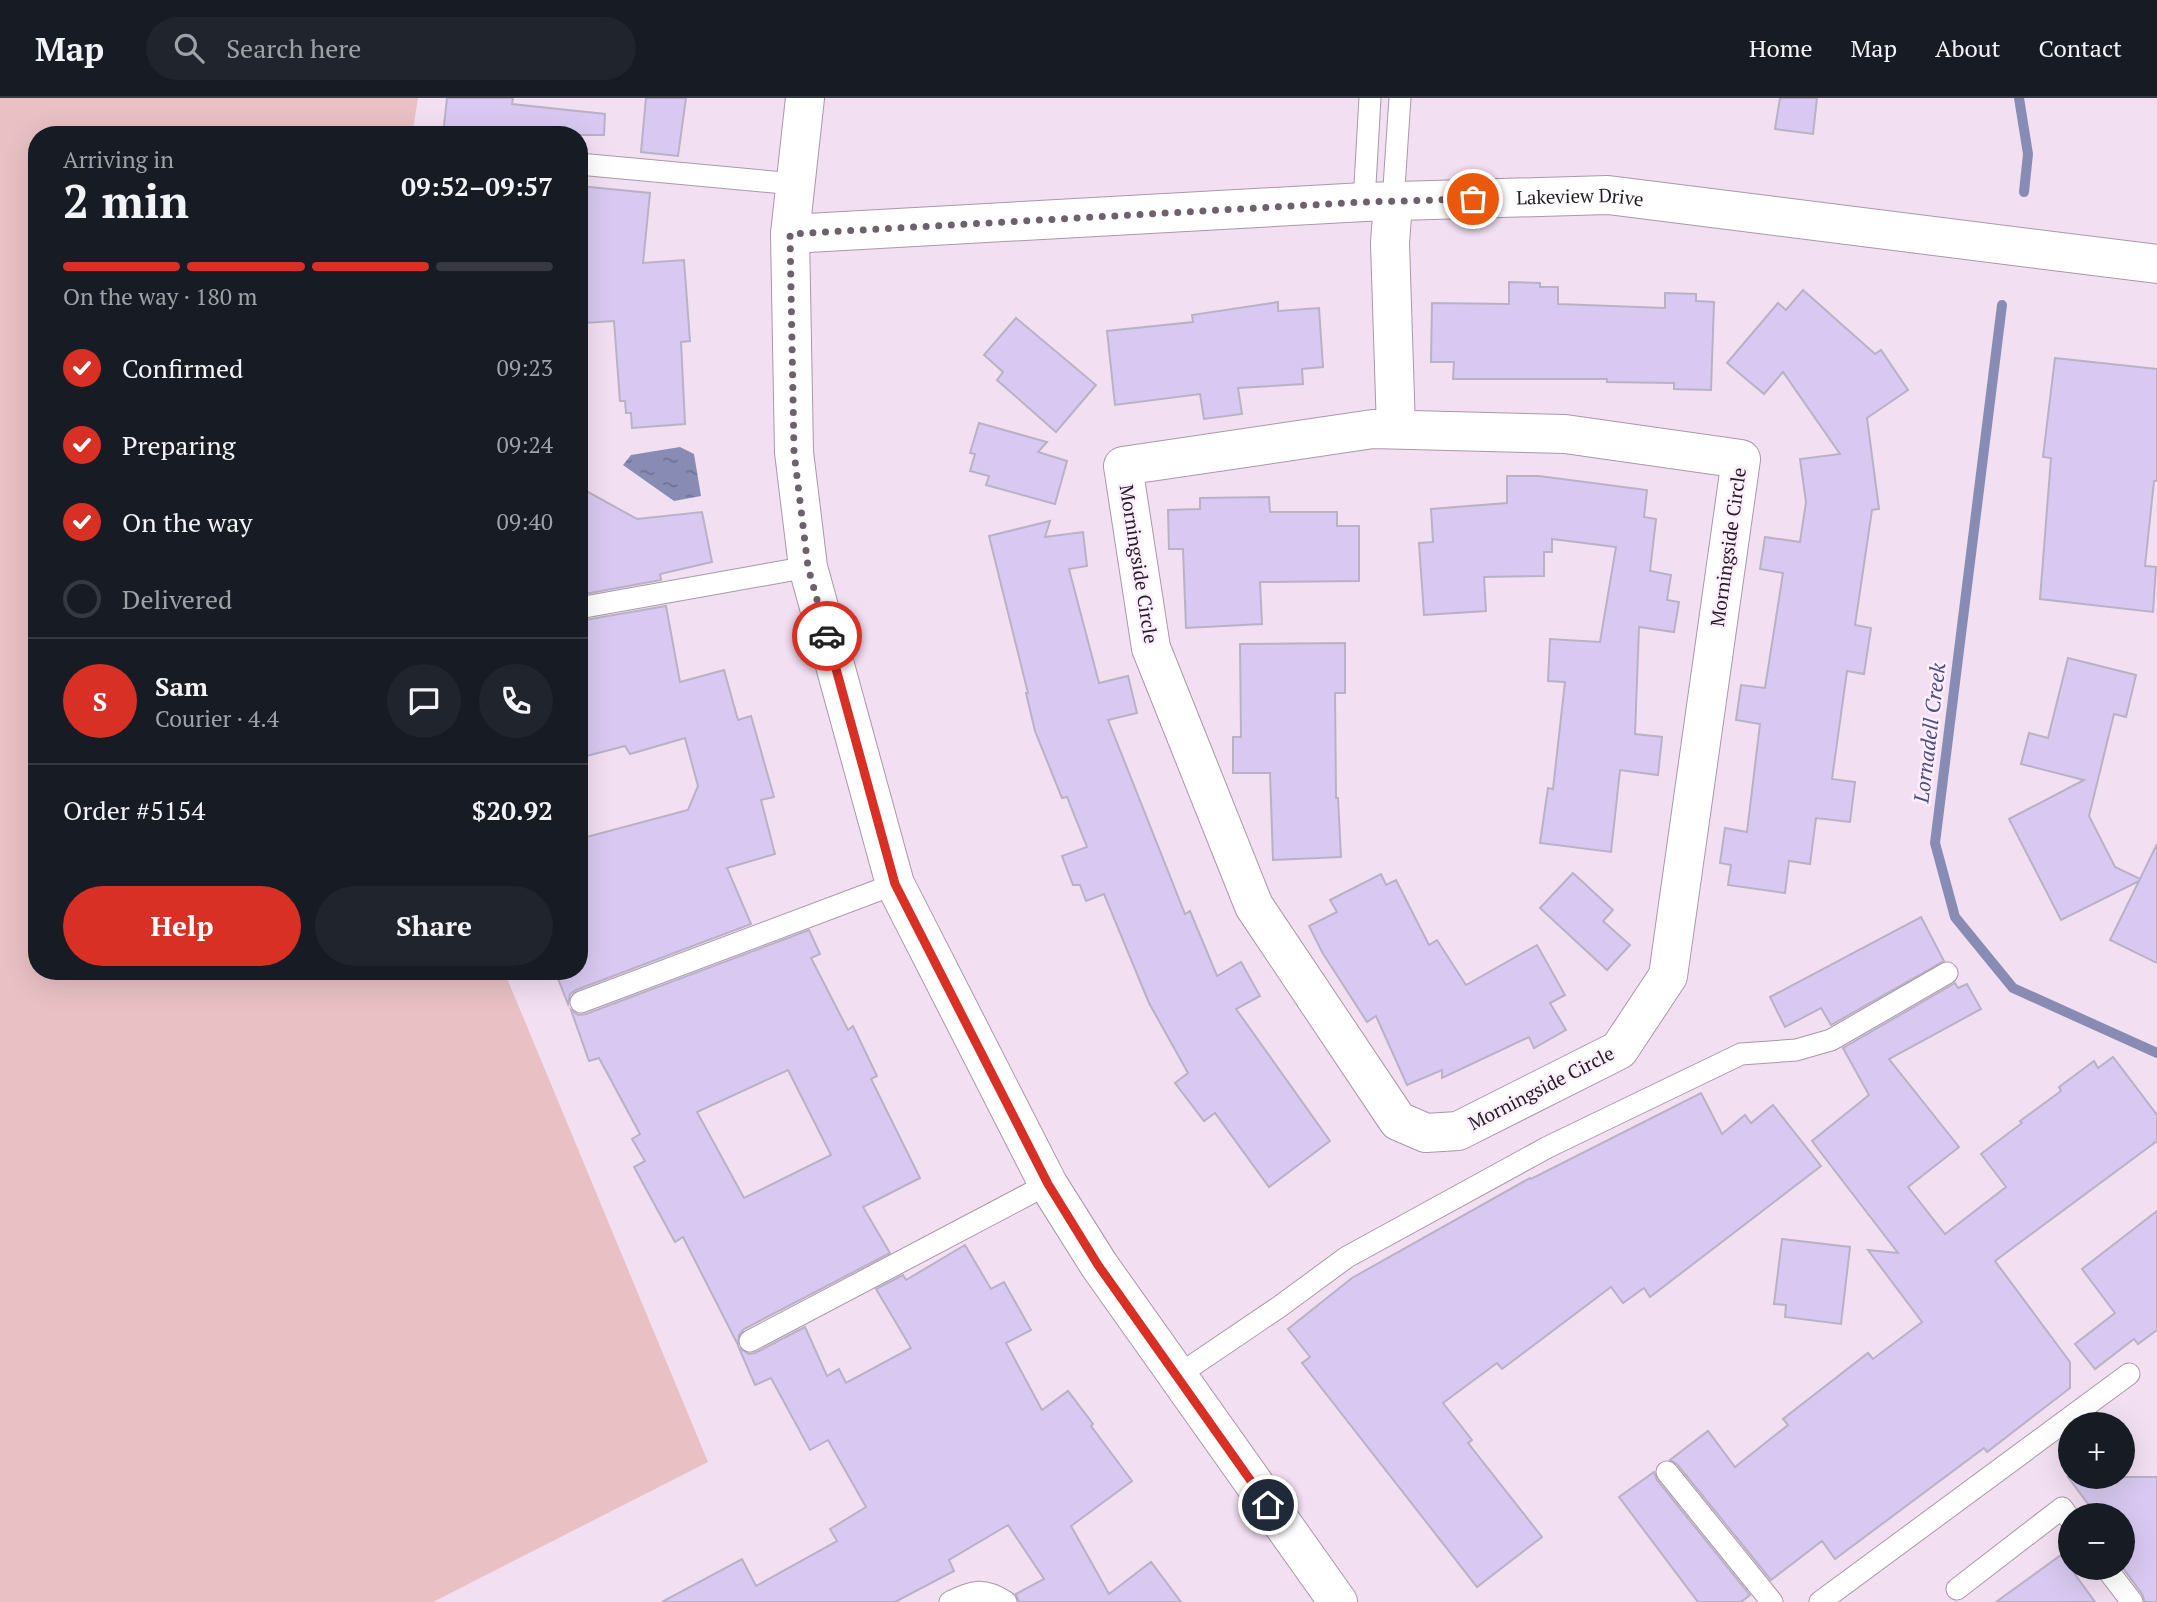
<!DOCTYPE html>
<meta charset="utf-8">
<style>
:root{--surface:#171b24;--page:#20242c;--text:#f1f3f6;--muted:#9ea1a6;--line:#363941;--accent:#d93025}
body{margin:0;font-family:"PT Serif",serif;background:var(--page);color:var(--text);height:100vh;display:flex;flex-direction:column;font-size:26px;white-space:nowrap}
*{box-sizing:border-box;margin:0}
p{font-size:23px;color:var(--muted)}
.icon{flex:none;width:38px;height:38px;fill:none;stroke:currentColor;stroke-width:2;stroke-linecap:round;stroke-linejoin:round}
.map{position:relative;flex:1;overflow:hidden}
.drawer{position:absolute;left:28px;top:28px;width:560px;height:854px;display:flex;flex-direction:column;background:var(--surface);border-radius:28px;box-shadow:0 7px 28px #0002}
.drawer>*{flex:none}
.tools{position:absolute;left:2058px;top:1314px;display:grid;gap:14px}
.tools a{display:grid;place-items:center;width:77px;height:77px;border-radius:50%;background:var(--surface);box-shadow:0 7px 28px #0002;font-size:35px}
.pin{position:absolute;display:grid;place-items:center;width:60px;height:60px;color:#fff;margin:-30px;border:4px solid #fff;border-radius:50%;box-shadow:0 2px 7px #0007}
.courier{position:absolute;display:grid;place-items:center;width:70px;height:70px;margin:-35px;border:5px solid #d93025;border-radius:50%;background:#fff;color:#222;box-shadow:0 2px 9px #0007}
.overview em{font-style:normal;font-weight:600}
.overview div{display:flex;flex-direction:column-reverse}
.overview{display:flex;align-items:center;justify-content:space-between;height:119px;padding:0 35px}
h1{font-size:46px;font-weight:600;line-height:52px}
.bar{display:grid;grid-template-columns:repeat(4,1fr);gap:10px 7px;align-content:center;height:84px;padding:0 35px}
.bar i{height:9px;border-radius:5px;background:var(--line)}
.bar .selected{background:var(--accent)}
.bar p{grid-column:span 4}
.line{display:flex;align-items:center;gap:18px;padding:0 35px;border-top:2px solid var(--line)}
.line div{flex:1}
.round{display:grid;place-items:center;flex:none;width:74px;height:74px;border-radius:37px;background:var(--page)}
ol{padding:0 35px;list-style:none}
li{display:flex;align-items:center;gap:21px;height:77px}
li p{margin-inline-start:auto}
li .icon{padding:7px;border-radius:50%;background:var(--accent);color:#fff;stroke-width:4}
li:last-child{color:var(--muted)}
li i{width:38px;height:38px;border:4px solid var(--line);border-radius:50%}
.button{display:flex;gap:14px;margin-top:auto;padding:14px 35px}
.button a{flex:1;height:80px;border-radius:42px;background:var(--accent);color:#fff;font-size:28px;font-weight:600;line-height:80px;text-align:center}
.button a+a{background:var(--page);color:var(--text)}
header{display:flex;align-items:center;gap:42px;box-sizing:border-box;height:98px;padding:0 35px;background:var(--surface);border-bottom:2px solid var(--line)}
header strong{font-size:33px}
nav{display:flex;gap:38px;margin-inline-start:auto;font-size:24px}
.search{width:490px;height:63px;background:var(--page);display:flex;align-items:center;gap:18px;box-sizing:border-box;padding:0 24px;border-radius:38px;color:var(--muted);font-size:26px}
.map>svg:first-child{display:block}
.grass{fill:#e9c1c4}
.water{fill:url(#water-ripples)}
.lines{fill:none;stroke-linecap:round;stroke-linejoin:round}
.stream{stroke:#888cb4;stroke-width:10}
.building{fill:#d9c9f2;stroke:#b9b1c6;stroke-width:2;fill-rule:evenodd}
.service-casing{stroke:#aa98a9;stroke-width:23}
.minor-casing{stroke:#aa98a9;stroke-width:40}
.tertiary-casing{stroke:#aa98a9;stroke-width:40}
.service{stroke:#fff;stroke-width:21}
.minor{stroke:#fff;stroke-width:38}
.tertiary{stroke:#fff;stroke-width:38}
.done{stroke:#6c616c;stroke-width:7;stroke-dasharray:0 12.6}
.route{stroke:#d93025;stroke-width:9}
.labels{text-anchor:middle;stroke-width:5;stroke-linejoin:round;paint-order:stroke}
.street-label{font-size:19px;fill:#241d24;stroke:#fdeefd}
.water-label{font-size:21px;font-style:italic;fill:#4d4f86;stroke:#fdeefd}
</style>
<header>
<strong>Map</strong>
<div class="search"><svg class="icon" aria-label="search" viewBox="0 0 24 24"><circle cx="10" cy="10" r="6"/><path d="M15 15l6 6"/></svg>Search here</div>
<nav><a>Home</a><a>Map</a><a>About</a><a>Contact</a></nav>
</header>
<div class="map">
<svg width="2157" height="1504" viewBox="0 0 2157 1504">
<defs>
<pattern id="water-ripples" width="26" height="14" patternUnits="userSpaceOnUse" patternTransform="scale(1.75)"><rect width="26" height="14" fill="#888cb4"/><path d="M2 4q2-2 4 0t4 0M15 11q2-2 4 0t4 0" fill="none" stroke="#6f7292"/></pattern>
</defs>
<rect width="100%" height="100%" fill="#f2dff2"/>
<!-- grass -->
<polygon class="grass" points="0,0 418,0 412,37 37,37 37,873 504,873 708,1364 433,1504 0,1504"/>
<!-- water -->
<polygon class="water" points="680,349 694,356 701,398 674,403 623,367 631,357"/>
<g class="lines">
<!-- stream -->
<g class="stream">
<polyline points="2019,0 2028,56 2024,94"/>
<polyline points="2002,207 1935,745 1955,819 2013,890 2157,955"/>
</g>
</g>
<!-- building -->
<g class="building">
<polygon points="447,0 513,0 512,6 605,16 604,37 443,37"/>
<polygon points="646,0 686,0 678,58 641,54"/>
<polygon points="1780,0 1817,0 1813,36 1775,31"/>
<polygon points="579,88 650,95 643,165 684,162 690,243 681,244 685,326 632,330 631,315 626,315 625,303 620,303 614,223 584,225 583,215 579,215"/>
<polygon points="1509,184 1540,185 1540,189 1558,189 1558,206 1665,210 1665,195 1696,196 1696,203 1714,204 1711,292 1674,291 1674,285 1607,284 1607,281 1453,281 1454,264 1431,264 1432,205 1509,206"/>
<polygon points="1803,192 1875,256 1881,252 1908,292 1867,320 1879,411 1872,412 1855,527 1871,530 1864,576 1847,573 1832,681 1855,684 1850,724 1816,720 1810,766 1789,763 1785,795 1728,787 1731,767 1720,765 1725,730 1747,734 1760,626 1736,622 1741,587 1765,590 1783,475 1760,471 1765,439 1800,444 1806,404 1800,361 1840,356 1783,274 1764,296 1727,265 1778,205 1786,212"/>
<polygon points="1278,204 1278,213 1319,210 1323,269 1302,271 1303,286 1238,290 1242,316 1204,321 1200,296 1115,307 1107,233 1193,224 1192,217"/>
<polygon points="1016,220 1096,287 1056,334 997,282 1003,274 984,257"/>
<polygon points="2055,260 2157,271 2157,383 2154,383 2145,468 2156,469 2153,514 2040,501 2051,360 2043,359"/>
<polygon points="979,325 1047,344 1038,354 1067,363 1055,406 986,387 989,378 970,373 975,356 970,355"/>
<polygon points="1507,378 1539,378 1647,392 1644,419 1656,421 1650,473 1671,477 1667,502 1679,504 1674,534 1639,529 1635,636 1662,639 1658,677 1620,672 1611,754 1540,745 1548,690 1553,691 1565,584 1548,583 1550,541 1600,544 1616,449 1552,441 1552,454 1544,454 1544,478 1484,479 1486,513 1424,517 1419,445 1433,444 1431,411 1507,405"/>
<polygon points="579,389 637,421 702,414 712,464 660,476 661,482 579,497"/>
<polygon points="1269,399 1270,414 1337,414 1337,428 1359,428 1359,483 1260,484 1262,526 1186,530 1183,451 1169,451 1168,412 1200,411 1200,400"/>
<polygon points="1050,423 1045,439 1083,434 1087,468 1069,471 1099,585 1128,578 1137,615 1108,622 1185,816 1190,813 1217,878 1241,864 1260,898 1236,911 1330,1043 1269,1089 1215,1015 1204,1023 1175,985 1188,975 1149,905 1104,796 1086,803 1080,787 1073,787 1062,758 1087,749 1067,699 1062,700 1035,633 1026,595 1028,595 989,438"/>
<polygon points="666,508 680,584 724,572 738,622 751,618 774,699 761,702 775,756 727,770 751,826 576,892 570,896 568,906 555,873 579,873 579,741 688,712 698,688 685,640 630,656 625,648 579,660 579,523"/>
<polygon points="1345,545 1345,595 1335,595 1336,700 1338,700 1341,759 1273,762 1270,675 1233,675 1233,639 1241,639 1240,546"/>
<polygon points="2068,560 2136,577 2126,619 2114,616 2089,718 2115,769 2140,781 2157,746 2157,865 2110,842 2139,783 2061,822 2009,721 2084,682 2021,666 2029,635 2048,640"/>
<polygon points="1573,775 1613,812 1603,823 1630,847 1607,872 1540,810"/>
<polygon points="1381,776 1386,787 1396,782 1429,847 1437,842 1466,887 1537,847 1565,897 1550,905 1566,932 1534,950 1529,939 1442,980 1442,972 1407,987 1376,918 1367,924 1322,854 1309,828 1337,814 1330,802"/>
<polygon points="1921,819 1944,863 1831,927 1821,910 1785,929 1770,899"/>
<path d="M809,832L820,856L811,860L848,932L853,928L877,978L871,981L920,1080L863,1109L890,1155L744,1231L739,1237L738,1247L683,1139L675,1144L634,1069L645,1063L632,1041L640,1036L599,960L589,963L571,912L578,917L586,916ZM788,972L831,1057L744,1100L697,1014Z"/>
<polygon points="1955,885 1958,890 1967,886 1981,911 1889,961 1959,1049 1908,1089 1945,1136 2006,1089 1981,1056 2022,1025 2020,1023 2061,993 2059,989 2094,963 2098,970 2113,959 2157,1017 2157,1043 1995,1163 2070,1264 2070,1290 1987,1354 1984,1350 1835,1461 1822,1443 1771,1482 1677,1366 1670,1362 1708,1333 1735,1369 1788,1327 1783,1321 1868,1255 1873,1261 1922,1224 1868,1152 1898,1155 1812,1043 1869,997 1843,950"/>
<polygon points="1701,995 1722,1036 1745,1017 1751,1025 1773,1007 1821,1068 1650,1199 1644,1190 1623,1205 1611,1189 1502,1271 1497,1265 1443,1305 1472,1342 1468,1345 1542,1439 1477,1489 1302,1265 1310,1259 1288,1231 1352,1180 1530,1080 1531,1081"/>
<polygon points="2157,1113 2157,1232 2138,1246 2134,1241 2095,1271 2075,1246 2115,1215 2082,1171"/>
<polygon points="1782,1141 1850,1149 1841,1226 1785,1219 1786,1207 1774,1206"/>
<polygon points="965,1147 991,1191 1004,1184 1031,1232 1006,1245 1042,1312 1068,1293 1093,1326 1091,1328 1132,1383 1071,1428 1109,1496 1151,1464 1181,1504 1019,1504 1016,1496 1044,1481 1008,1427 949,1462 954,1473 895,1504 662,1504 742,1461 756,1488 837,1443 830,1431 866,1409 828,1342 810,1352 771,1280 755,1287 739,1250 749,1256 755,1255 805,1229 827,1278 839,1271 846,1285 911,1250 876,1191 903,1177 906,1182"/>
<polygon points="1654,1374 1657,1382 1750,1497 1741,1504 1698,1504 1619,1399"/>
<polygon points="2068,1379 2157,1379 2157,1504 2145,1504 2142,1496 2123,1470 2123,1418 2097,1418"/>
<polygon points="2061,1457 2095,1504 1996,1504"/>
</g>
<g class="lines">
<defs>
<g id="service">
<polyline points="579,66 795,86"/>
<polyline points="1364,104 1370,0"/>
<polyline points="1393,104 1400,0"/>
<polyline points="579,510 808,469"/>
<polyline points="581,904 895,786"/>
<polyline points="750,1243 1048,1086"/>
<polyline points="1177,1278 1279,1209 1347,1159 1548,1049 1741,956 1796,952 1831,942 1947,875"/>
<polyline points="1667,1374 1772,1504"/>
<polyline points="2106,1470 2132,1504"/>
<polyline points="1957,1491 2062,1410 2070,1421"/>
<path d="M950,1504C973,1493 983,1489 1006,1504"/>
<polyline points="1820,1504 2129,1276"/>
</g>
<g id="minor">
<polyline points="1393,104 1390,145 1396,331"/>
<path id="s1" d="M790,136L1364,104L1608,97L2157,166"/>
<polygon points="1373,331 1565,336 1741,361 1668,878 1619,952 1458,1033 1426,1035 1398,1023 1254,808 1151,550 1123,368"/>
</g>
<polyline id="tertiary" points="805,0 790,136 794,354 808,469 895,786 1048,1086 1099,1167 1338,1504"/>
</defs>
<!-- service casing -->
<use href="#service" class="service-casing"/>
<!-- minor casing -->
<use href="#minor" class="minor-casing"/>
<!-- tertiary casing -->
<use href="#tertiary" class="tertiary-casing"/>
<!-- service -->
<use href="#service" class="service"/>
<!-- minor -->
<use href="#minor" class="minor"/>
<!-- tertiary -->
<use href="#tertiary" class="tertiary"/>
</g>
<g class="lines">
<!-- done -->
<polyline class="done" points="827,538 808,469 794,354 790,136 1364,104 1473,101"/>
<!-- route -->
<polyline class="route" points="827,538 895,786 1048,1086 1098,1167 1268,1407"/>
</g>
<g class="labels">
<!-- street labels -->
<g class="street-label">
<text dy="7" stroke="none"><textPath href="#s1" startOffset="791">Lakeview Drive</textPath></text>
<text transform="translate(1728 449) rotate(-82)" y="7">Morningside Circle</text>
<text transform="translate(1139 466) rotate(81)" y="7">Morningside Circle</text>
<text transform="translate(1541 990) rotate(-27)" y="7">Morningside Circle</text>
</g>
<!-- water labels -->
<g class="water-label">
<text transform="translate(1930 635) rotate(-83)" y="7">Lornadell Creek</text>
</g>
</g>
</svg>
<div class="tools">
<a>+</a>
<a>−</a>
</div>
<div class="pin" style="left:1473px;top:101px;background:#ea580c"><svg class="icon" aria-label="bag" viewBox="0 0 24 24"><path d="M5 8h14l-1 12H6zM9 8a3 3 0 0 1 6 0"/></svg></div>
<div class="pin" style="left:1268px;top:1407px;background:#1f2937"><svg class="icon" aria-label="home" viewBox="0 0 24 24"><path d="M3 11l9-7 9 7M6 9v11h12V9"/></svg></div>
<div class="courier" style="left:827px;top:538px"><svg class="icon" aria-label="car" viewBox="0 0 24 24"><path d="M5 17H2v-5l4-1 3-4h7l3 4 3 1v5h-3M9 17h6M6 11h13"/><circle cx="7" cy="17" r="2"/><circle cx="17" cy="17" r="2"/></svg></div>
<section class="drawer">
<div class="overview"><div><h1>2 min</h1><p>Arriving in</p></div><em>09:52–09:57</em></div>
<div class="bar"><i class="selected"></i><i class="selected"></i><i class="selected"></i><i></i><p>On the way · 180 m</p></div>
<ol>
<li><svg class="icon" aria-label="check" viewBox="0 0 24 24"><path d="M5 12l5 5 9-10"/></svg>Confirmed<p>09:23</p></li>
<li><svg class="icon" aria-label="check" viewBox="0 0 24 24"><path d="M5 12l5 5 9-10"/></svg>Preparing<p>09:24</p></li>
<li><svg class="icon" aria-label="check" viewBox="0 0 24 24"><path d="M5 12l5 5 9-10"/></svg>On the way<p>09:40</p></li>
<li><i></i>Delivered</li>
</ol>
<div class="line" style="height:126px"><b class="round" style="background:var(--accent);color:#fff">S</b><div><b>Sam</b><p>Courier · 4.4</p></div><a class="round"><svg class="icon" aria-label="chat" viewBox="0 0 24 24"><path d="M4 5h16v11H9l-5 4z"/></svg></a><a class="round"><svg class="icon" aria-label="phone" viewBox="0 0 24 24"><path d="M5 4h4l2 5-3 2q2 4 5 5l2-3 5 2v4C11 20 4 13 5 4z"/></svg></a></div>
<div class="line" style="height:91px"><div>Order #5154</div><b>$20.92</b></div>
<div class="button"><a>Help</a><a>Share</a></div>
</section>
</div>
